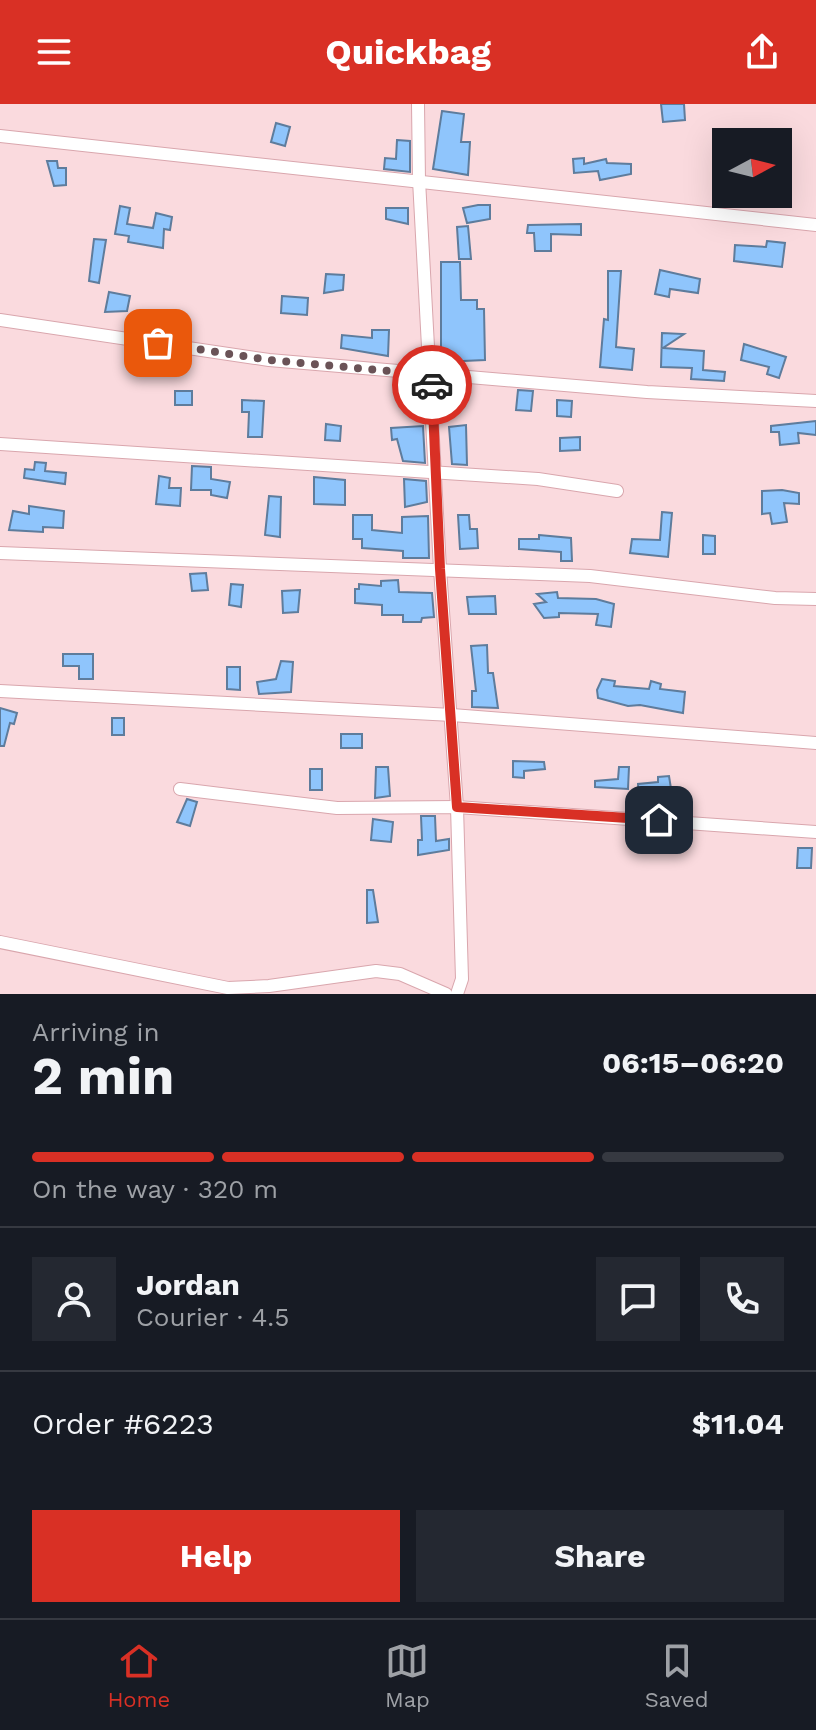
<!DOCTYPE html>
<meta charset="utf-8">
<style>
:root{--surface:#171b24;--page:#242831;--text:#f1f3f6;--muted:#9ea1a6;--line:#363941;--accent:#d93025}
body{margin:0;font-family:"Work Sans",sans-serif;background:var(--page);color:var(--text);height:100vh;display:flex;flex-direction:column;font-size:30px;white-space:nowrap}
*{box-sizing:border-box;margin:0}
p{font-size:26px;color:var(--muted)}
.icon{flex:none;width:44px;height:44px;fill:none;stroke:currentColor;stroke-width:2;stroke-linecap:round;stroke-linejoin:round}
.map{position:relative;height:890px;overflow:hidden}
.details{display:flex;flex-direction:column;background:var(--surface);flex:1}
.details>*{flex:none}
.needle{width:52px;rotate:83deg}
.controls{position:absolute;left:712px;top:24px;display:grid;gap:16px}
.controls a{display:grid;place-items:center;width:80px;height:80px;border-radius:0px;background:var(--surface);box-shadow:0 8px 32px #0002;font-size:40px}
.pin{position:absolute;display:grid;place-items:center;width:68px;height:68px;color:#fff;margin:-34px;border-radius:16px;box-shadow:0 4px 12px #0006}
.courier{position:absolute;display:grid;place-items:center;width:80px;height:80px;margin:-40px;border:6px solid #d93025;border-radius:50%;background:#fff;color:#222;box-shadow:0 2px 10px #0007}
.overview em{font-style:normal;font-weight:700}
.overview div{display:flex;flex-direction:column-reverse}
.overview{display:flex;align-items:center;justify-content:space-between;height:136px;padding:0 32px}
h1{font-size:52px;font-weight:700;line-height:60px}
.bar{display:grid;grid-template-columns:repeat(4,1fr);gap:12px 8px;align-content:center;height:96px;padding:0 32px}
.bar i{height:10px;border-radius:6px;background:var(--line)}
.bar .selected{background:var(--accent)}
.bar p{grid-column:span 4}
.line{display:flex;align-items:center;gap:20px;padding:0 32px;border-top:2px solid var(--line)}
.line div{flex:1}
.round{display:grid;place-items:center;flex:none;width:84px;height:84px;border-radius:0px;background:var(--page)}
.primary-button{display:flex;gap:16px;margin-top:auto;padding:16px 32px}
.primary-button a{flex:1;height:92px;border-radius:0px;background:var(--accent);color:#fff;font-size:32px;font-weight:700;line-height:92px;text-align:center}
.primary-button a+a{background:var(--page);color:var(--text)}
header{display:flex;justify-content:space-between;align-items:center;height:104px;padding:0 32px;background:var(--accent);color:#fff;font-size:36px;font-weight:700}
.tabs{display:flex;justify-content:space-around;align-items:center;height:112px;border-top:2px solid var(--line);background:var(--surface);font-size:22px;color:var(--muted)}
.tabs a{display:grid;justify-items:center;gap:4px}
.tabs .selected{color:var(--accent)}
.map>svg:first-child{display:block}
.building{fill:#8fc5fc;stroke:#5e7c9c;stroke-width:2}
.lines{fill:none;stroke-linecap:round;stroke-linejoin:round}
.street-casing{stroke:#d9a6ad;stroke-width:14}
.street{stroke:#fff;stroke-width:12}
.done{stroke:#6a5357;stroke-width:8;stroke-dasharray:0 14.4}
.route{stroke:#d93025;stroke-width:10}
</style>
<header><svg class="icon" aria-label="menu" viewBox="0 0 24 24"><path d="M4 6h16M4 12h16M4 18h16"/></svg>Quickbag<svg class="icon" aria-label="share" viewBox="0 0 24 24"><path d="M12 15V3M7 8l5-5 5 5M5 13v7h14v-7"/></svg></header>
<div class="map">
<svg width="816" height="890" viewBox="0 0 816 890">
<rect width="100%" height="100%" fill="#fadade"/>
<!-- building -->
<g class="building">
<polygon points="661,0 684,0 685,16 663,18"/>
<polygon points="442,7 464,10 461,38 470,38 468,71 433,65"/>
<polygon points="276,19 290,23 285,42 271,38"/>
<polygon points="397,36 410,37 410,68 384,65 385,54 396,55"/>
<polygon points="584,54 584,60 606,55 607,59 631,60 631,70 600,76 598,67 574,69 573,55"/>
<polygon points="47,57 57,57 58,64 66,64 66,81 54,82"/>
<polygon points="478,101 490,101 490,115 467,119 463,104"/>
<polygon points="120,102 130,104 127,120 153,124 156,109 172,113 170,126 164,125 163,144 128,138 129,132 115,130"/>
<polygon points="386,104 408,104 408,120 386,115"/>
<polygon points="581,120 581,131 551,130 551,147 535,147 534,129 527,129 528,121"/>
<polygon points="468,122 471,155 459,155 457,123"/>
<polygon points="94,135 106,136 99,179 89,177"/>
<polygon points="767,137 785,139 782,163 734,157 735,141 766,143"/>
<polygon points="441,158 460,158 461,196 477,196 477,205 484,205 485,256 441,258"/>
<polygon points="660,166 700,175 698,189 670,185 669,193 655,190"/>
<polygon points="608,167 621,167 616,243 634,245 632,266 600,263 604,215 608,216"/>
<polygon points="326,170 344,171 343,186 324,189"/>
<polygon points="109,188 130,192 127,207 105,208"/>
<polygon points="282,192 308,194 307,211 281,209"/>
<polygon points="372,226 389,226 388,252 341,244 342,231 372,234"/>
<polygon points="662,229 684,230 663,244 704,247 703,266 725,268 724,277 691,275 692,264 661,263"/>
<polygon points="744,240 786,253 779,274 767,270 769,263 741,256"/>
<polygon points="439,281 460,281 458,302 440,301"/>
<polygon points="518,286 533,287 531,307 516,306"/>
<rect x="175" y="287" width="17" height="14"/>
<polygon points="242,296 264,297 262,333 248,333 249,308 242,308"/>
<polygon points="557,296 572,297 571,313 557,312"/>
<polygon points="816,317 816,331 798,329 799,339 780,341 779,328 771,328 771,322"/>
<polygon points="326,320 341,322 340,337 325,336"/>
<polygon points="466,321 467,361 452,360 449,323"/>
<polygon points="423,322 425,359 403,357 397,335 392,336 391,324"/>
<polygon points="580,333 580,346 560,347 560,334"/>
<polygon points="35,358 46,359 45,367 66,369 65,380 24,374 25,365 34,366"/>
<polygon points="192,362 211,363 211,375 230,378 227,394 211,391 211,386 191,386"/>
<polygon points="159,372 170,374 169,384 181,384 180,402 156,400"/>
<polygon points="314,373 345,376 345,401 314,400"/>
<polygon points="404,375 426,377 427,398 405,403"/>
<polygon points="782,386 799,389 799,400 784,399 787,418 772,420 770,409 762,410 762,387"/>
<polygon points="269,392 281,393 280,433 265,431"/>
<polygon points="29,402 64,407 63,424 43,423 43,428 9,426 13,407 29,410"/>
<polygon points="662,408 672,409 668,453 630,449 632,435 660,436"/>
<polygon points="353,411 372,411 372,426 402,429 402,413 428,412 429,454 403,454 403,447 362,444 362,435 353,435"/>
<polygon points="458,411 469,411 470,425 477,425 478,444 460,445"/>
<polygon points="539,431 571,434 572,457 561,457 561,448 519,445 519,435 539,435"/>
<polygon points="703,431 715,432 715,450 703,450"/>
<polygon points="206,469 208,486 192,487 190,470"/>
<polygon points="398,476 399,488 432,489 434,513 422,514 421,518 403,518 403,511 382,511 382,501 355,499 355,485 359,485 359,480 381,482 381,477"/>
<polygon points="231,480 243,481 241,503 229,501"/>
<polygon points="300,486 298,508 283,509 282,487"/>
<polygon points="557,488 558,494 596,495 614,500 611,523 596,521 598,510 559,509 559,513 544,514 534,500 546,498 537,490"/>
<polygon points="495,492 496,510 469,510 467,493"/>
<polygon points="487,541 488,569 493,569 498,604 472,603 472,587 476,587 471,542"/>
<polygon points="63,550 93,550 93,575 79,575 79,562 63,562"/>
<polygon points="281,557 293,558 291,588 259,590 257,578 276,575"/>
<polygon points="227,563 240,563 240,586 227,585"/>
<polygon points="602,575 615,577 614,582 649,585 651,577 661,580 660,585 685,588 683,609 640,601 628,602 598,594 597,586"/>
<polygon points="0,604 17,609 14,620 10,619 4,642 0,642"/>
<rect x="112" y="614" width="12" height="17"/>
<rect x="341" y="630" width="21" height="14"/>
<polygon points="513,657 544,658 545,665 524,667 524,674 513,673"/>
<polygon points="376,663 388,663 390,692 375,694"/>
<polygon points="619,663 629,663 628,685 595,683 595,677 618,675"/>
<rect x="310" y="665" width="12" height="21"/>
<polygon points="669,672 672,691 639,697 638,680 658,678 658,673"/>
<polygon points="187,695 197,698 190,722 177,718"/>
<polygon points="421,712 435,712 436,737 449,735 449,746 418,751 418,736 422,736"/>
<polygon points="373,715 393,718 391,738 371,736"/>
<polygon points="798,744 812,744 811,764 797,764"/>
<polygon points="367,786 373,786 378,818 367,819"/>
</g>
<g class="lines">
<defs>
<g id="street">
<polyline points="418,0 419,76 440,465 457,703 462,875 457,890"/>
<polyline points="0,32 816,121"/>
<polyline points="0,216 269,256 647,288 816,297"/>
<polyline points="0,340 538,375 617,387"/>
<polyline points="0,449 590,472 775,494 816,495"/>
<polyline points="0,587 452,611 816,639"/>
<polyline points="180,685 337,704 457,703 816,728"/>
<polyline points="0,838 228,884 269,882 376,867 400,870 446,890"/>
</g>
</defs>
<!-- street casing -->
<use href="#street" class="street-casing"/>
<!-- street -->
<use href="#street" class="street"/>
</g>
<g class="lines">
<!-- done -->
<polyline class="done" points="158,239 269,256 432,271 432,281"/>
<!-- route -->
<polyline class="route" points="432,281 440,465 457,703 659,716"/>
</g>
</svg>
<div class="controls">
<a><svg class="needle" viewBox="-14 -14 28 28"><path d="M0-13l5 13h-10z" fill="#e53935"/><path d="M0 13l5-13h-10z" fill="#9ea1a6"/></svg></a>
</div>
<div class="pin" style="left:158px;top:239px;background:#ea580c"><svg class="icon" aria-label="bag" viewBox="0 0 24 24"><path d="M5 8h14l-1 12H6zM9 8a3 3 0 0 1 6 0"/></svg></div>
<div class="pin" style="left:659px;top:716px;background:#1f2937"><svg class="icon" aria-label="home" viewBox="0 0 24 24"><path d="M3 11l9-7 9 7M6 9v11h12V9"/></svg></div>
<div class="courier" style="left:432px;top:281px"><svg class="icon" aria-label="car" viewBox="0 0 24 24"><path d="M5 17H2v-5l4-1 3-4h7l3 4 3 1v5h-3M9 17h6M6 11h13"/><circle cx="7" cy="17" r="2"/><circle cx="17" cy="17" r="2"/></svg></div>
</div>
<section class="details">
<div class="overview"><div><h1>2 min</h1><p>Arriving in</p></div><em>06:15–06:20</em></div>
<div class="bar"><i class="selected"></i><i class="selected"></i><i class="selected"></i><i></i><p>On the way · 320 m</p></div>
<div class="line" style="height:144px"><a class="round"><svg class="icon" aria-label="person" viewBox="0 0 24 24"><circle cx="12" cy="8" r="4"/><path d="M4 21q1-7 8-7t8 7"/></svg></a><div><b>Jordan</b><p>Courier · 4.5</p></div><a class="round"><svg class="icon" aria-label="chat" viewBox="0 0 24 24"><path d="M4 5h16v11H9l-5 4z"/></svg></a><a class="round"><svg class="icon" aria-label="phone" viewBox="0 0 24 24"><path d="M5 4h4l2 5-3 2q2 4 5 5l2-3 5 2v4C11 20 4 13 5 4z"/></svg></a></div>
<div class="line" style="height:104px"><div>Order #6223</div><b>$11.04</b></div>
<div class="primary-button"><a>Help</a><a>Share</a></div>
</section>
<nav class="tabs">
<a class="selected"><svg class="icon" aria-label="home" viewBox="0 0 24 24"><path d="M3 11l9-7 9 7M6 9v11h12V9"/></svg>Home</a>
<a><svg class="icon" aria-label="map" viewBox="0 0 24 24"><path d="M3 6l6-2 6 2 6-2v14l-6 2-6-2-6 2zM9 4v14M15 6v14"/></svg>Map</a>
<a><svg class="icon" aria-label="saved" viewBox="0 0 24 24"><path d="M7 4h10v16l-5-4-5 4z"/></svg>Saved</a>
</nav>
